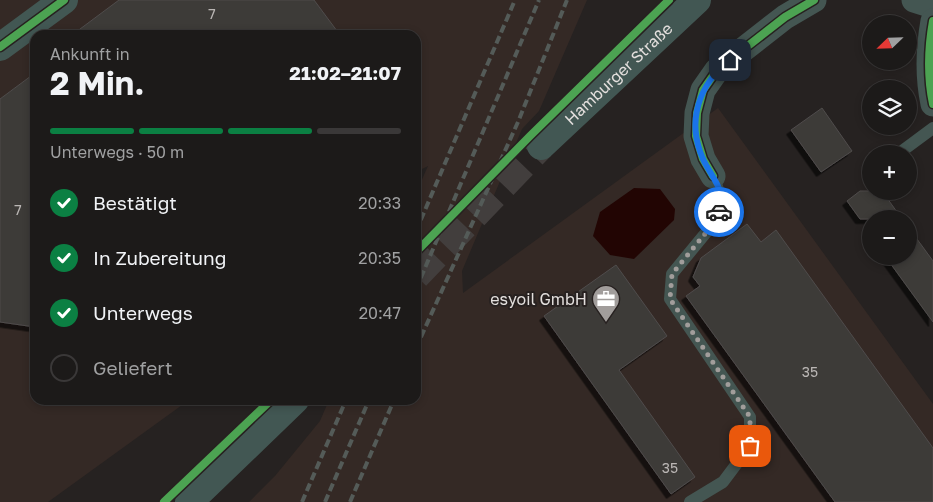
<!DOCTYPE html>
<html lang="de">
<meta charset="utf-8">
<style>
:root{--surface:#1c1a19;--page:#252322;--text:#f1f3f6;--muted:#a0a1a2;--line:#3a3838;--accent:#0b8043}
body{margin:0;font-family:"Golos Text",sans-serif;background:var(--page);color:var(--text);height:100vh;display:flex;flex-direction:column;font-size:19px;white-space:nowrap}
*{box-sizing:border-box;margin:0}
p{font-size:16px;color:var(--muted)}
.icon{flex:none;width:28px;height:28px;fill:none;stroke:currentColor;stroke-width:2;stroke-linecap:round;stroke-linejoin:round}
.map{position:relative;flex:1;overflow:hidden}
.panel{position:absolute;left:30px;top:30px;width:391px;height:375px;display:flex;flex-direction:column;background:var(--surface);border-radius:15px;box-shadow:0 2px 8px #0003,0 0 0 1px var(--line)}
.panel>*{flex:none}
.needle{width:32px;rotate:247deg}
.fabs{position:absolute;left:862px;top:15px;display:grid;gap:10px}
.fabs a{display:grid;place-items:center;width:55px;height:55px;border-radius:50%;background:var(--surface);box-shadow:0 2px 8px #0003,0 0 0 1px var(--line);font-size:25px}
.pin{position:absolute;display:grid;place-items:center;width:42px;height:42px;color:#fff;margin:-21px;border-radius:10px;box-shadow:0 2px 8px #0006}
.courier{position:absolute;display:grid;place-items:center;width:50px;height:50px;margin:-25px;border:4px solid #1a73e8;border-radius:50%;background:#fff;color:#222;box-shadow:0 1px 6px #0007}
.summary em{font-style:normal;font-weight:700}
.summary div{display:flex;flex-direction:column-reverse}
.summary{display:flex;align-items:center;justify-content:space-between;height:85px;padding:0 20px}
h1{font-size:32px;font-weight:700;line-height:38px}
.bar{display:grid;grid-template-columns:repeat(4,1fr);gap:8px 5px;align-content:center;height:60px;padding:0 20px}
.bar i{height:6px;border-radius:4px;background:var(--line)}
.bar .selected{background:var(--accent)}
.bar p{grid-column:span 4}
ol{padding:0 20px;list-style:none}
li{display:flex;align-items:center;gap:15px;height:55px}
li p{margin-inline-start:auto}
li .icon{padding:5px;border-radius:50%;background:var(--accent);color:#fff;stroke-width:4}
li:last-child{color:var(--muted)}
li i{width:28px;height:28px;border:2px solid var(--line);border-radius:50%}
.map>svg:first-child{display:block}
.built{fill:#342925}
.water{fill:#220503}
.building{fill:#3d3a39;stroke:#4f4c4b;filter:url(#shadow)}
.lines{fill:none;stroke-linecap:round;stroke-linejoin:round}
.secondary-tunnel{stroke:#423e3d;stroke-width:28;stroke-dasharray:28 14;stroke-linecap:butt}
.lane{stroke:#445652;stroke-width:12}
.street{stroke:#445652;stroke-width:25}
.secondary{stroke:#425753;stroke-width:28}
.rail{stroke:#545b58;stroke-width:4;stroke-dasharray:8 4;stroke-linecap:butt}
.cycleway-casing{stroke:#272120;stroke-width:11}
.cycleway{stroke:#4ca352;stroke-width:8}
.done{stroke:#a19d9b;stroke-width:5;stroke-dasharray:0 9}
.route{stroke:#1a73e8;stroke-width:6}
.labels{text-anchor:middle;stroke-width:4;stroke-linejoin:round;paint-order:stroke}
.number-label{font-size:14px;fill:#bab6b4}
.street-label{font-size:16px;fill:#e3dfdd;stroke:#272120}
.poi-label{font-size:16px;fill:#e3dfdd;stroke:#272120;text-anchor:end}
</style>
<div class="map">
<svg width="933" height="502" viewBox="0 0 933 502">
<defs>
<filter id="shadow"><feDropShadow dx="-4.5" dy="4.5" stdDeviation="0" flood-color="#0009"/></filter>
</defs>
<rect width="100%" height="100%" fill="#262221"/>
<!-- built -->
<polygon class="built" points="0,0 587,0 539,111 522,129 462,271 463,293 718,108 933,404 933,502 249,502 275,476 320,421 329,400 416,400 416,193 428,166 416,172 416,35 35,35 35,400 189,400 48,502 0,502"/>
<!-- water -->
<polygon class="water" points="634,188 660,189 675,209 674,220 634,259 610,255 593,236 600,212"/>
<!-- building -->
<g class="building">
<polygon points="119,0 314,0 340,35 72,35"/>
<polygon points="35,73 35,327 0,322 0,99"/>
<polygon points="822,108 852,151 821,172 791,130"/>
<polygon points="860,191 882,191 902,219 860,219 847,201"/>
<polygon points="747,224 761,242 776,230 933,448 933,502 835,502 686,296 700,286 693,277 701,258"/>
<polygon points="909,228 933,261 933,322 885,256 909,256"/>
<polygon points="616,265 667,336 619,370 695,477 671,494 544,316"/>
</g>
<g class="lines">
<!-- secondary-tunnel -->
<polyline class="secondary-tunnel" points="416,276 541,146"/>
<!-- lane -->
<g class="lane">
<polyline points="898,154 933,128"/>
<polyline points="690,502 723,482 750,446 750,417 670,299 672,274 718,218 722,200 713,176"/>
</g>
<!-- street -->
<g class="street">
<polyline points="914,0 933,6"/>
<path d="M933,21C928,49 927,75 933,104"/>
<polyline points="713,176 703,159 696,136 697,113 703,90 717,70 785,17 814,0"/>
</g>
<!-- secondary -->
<g class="secondary">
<polyline points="0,47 64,0"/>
<path id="s1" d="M541,146L697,0"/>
<polyline points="189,502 295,400"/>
</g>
<!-- rail -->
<g class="rail">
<polyline points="416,231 515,0"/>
<polyline points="416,289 539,0"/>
<polyline points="416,348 518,122 567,0"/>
<polyline points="302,502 346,400"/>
<polyline points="325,502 369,400"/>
<polyline points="350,502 394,400"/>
</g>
<defs>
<g id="cycleway">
<path d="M933,21C928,49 927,75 933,104"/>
<polyline points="0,47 64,0"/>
<polyline points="713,176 703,159 696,136 697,113 703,90 717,70 785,17 814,0"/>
<polyline points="416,252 530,136 669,0"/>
<polyline points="164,502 271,400"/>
</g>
</defs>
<!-- cycleway casing -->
<use href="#cycleway" class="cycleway-casing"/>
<!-- cycleway -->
<use href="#cycleway" class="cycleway"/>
</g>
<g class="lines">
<!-- done -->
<polyline class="done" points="719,212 718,218 672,274 670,299 750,417 750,446"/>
<!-- route -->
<path class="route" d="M719,212C720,209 721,205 722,201C722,187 708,171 703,159C686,121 699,84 730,60"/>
</g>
<!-- icons -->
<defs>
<symbol id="office-pin" viewBox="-11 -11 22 30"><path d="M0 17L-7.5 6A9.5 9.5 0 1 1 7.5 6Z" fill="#a19d9b" stroke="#272120"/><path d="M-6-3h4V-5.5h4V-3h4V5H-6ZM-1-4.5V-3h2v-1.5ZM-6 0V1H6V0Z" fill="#fff"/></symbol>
</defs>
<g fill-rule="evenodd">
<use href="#office-pin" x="590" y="283" width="32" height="43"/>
</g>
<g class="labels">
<!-- number labels -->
<g class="number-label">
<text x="212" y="19">7</text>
<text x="18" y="215">7</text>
<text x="810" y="377">35</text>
<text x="670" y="473">35</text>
</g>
<!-- street labels -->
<g class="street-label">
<text dy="6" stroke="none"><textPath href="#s1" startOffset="106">Hamburger Straße</textPath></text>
</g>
<!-- poi labels -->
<g class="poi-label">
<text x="587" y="305">esyoil GmbH</text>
</g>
</g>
</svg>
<div class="fabs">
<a><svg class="needle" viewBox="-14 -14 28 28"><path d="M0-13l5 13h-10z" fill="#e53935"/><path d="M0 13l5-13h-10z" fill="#a0a1a2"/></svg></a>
<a><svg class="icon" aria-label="layers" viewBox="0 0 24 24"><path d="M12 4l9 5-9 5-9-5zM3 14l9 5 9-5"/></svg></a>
<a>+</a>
<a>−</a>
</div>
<div class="pin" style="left:750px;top:446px;background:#ea580c"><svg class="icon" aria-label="bag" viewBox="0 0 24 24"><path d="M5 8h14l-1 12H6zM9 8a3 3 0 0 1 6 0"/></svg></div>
<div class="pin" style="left:730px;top:60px;background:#1f2937"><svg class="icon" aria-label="home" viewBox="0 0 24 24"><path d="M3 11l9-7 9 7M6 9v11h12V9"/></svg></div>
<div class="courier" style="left:719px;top:212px"><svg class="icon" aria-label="car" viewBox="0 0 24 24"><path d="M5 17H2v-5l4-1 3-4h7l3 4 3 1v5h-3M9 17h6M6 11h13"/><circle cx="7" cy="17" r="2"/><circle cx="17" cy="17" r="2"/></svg></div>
<section class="panel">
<div class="summary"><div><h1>2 Min.</h1><p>Ankunft in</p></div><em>21:02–21:07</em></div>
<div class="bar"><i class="selected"></i><i class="selected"></i><i class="selected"></i><i></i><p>Unterwegs · 50 m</p></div>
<ol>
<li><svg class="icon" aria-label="check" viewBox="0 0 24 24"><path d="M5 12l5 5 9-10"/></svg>Bestätigt<p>20:33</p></li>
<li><svg class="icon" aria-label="check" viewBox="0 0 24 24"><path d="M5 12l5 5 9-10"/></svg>In Zubereitung<p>20:35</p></li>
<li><svg class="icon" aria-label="check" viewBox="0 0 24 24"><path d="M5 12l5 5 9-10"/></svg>Unterwegs<p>20:47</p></li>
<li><i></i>Geliefert</li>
</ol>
</section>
</div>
